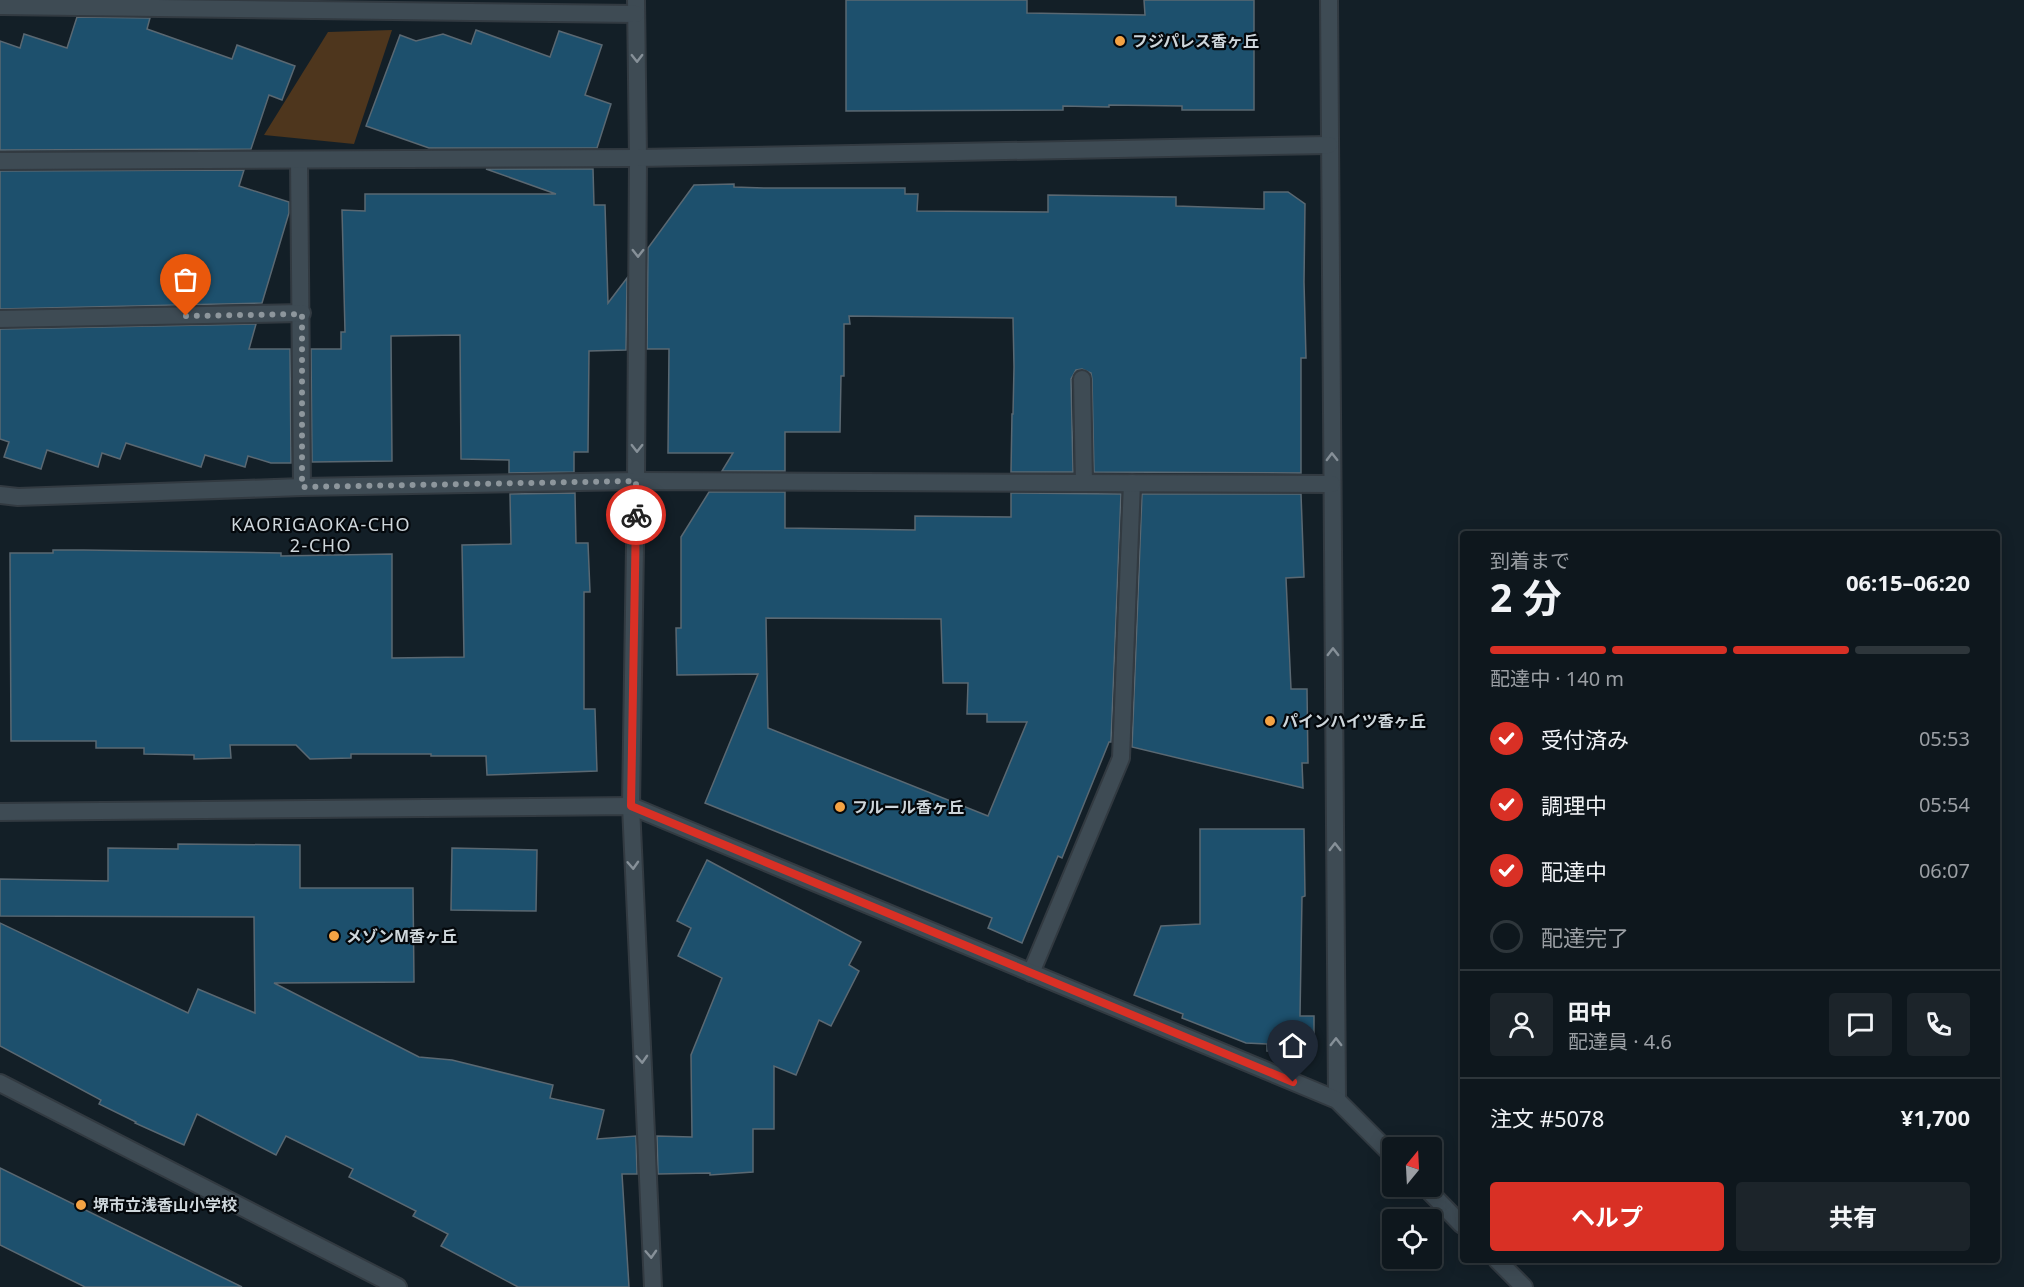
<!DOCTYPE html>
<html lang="ja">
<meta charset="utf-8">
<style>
:root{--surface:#0e171d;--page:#1c242a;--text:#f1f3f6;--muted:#9b9fa4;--line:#2e363b;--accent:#d93025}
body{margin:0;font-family:"Noto Sans","Noto Sans JP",sans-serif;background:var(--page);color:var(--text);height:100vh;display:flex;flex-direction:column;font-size:22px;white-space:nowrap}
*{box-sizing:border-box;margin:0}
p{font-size:20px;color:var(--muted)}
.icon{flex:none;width:33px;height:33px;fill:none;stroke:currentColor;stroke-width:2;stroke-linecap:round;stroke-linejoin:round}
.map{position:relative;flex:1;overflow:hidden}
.drawer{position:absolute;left:1460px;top:531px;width:540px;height:732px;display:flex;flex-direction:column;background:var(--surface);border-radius:6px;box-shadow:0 3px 15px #0003,0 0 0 2px var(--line)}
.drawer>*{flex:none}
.needle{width:39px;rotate:18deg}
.buttons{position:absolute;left:1382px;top:1137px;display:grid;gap:12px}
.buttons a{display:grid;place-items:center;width:60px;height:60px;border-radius:6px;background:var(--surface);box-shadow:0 3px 15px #0003,0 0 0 2px var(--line);font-size:30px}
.pin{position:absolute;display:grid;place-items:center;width:51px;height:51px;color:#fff;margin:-62px -26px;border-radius:50% 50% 50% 0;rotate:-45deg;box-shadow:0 0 6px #0007}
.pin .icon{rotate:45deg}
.courier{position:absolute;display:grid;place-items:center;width:60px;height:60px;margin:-30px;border:4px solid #d93025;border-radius:50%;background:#fff;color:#222;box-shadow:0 2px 8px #0007}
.overview em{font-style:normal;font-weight:700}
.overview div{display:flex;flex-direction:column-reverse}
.overview{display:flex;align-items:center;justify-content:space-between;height:102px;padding:0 30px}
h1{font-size:39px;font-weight:700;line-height:45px}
.bar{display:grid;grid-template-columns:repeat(4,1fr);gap:9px 6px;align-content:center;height:72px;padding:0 30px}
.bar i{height:8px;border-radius:4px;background:var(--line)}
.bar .active{background:var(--accent)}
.bar p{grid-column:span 4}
.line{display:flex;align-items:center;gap:15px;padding:0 30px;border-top:2px solid var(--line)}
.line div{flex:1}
.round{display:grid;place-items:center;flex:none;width:63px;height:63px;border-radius:6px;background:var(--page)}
ol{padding:0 30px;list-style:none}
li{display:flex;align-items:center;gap:18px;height:66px}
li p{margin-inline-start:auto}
li .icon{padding:6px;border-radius:50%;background:var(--accent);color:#fff;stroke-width:4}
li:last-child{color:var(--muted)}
li i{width:33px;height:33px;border:3px solid var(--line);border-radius:50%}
.cta{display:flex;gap:12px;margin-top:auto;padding:12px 30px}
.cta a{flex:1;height:69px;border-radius:6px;background:var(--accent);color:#fff;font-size:24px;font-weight:700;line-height:69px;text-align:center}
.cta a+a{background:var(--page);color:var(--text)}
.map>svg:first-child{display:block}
.green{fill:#4e361d}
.building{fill:#1d506d;stroke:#5a6872;stroke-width:1.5;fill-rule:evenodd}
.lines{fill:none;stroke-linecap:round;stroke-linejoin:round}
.service-casing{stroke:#323a41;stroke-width:20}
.minor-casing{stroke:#323a41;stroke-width:20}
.tertiary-casing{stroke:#323a41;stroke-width:20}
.service{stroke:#3e4b54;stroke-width:16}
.minor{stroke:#3e4b54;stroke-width:16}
.tertiary{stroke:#3e4b54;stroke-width:16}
.oneway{stroke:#869098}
.done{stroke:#8d969c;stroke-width:6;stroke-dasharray:0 10.8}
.route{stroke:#d93025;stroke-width:8}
.poi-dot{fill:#f4a344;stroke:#04080c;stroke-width:2}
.labels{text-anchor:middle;stroke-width:4.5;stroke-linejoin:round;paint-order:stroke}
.poi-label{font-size:16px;font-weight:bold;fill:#ced6db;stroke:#04080c;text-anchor:start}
.neighbourhood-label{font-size:18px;letter-spacing:1.5px;fill:#ced6db;stroke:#04080c}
</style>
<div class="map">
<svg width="2024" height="1287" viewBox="0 0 2024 1287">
<rect width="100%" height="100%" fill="#131f27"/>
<!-- green -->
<polygon class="green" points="392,30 354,144 264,135 328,32"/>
<!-- building -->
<g class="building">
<polygon points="846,0 1027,0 1027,13 1145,15 1144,0 1254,0 1254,110 1182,110 1182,106 1109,105 1109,107 1063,106 1063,110 846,111"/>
<polygon points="77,17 150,18 147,29 232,59 237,45 295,66 282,100 269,95 251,149 0,150 0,41 20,48 24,34 67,48"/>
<polygon points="476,30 550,57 559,31 602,45 585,95 611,104 597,148 429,148 366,126 400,35 416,41 443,34 471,44"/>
<polygon points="486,169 593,169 594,205 605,205 608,303 627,278 626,350 589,351 588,452 574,452 574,472 509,473 509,460 461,459 460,335 391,336 392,461 312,462 311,349 341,349 341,332 345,332 342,210 365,211 365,194 556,194"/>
<polygon points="244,170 239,186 289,202 289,213 262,303 0,309 0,171"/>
<polygon points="734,184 734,187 764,188 905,188 905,194 918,194 917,211 1048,212 1048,195 1176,197 1176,206 1264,209 1264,192 1288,192 1305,204 1304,282 1306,358 1301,358 1301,473 1094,472 1092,379 1091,373 1082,369 1076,370 1071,379 1073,472 1011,472 1012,414 1013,414 1014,367 1013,318 849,316 850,324 844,324 844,376 841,376 840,432 785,432 785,471 722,471 733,453 668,453 669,349 647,349 648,248 694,185"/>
<polygon points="256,324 249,349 290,349 291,463 271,463 248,456 245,467 205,455 201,467 126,443 120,459 102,453 98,467 47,450 41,469 4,457 9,442 0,439 0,329"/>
<path d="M709,492H785V528L915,530V516L1011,517V493L1121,494L1111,742H1109L1062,858L1058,856L1022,943L988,928L992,918L705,803L758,674L677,675L676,628H681V537ZM766,618L941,619L943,683H968L967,714H987V722H1027L988,816L768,728Z"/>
<polygon points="575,493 576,543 588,543 590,592 584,592 584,709 595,709 597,771 487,775 486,756 431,756 431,754 351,754 351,758 310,759 296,745 230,745 231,758 194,759 194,755 144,754 144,748 96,748 96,741 11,741 10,553 53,553 53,550 83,550 281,553 281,556 392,554 392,658 464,657 462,545 511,544 510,494"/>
<polygon points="1142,494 1301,494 1304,577 1286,578 1291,689 1307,689 1308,763 1302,763 1303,788 1132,747"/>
<polygon points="1200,829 1304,829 1305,896 1302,897 1300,1016 1314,1016 1314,1052 1267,1051 1267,1044 1246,1043 1182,1018 1183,1014 1134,995 1161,926 1200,924"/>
<polygon points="178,844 300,845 300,888 413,888 414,982 274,983 419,1057 452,1060 553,1085 550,1098 604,1110 597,1139 636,1136 637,1174 622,1174 629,1287 518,1287 441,1246 448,1234 413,1216 416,1211 349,1177 353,1169 286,1136 276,1155 197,1114 184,1145 135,1123 136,1122 99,1104 101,1100 0,1046 0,923 188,1013 198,989 255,1013 254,917 0,916 0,879 108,881 108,848 178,849"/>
<polygon points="452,848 537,850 536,911 451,910"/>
<polygon points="707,860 861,942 849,965 859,971 831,1026 819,1020 796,1075 774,1066 774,1129 753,1129 753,1172 710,1175 710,1173 658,1174 657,1136 692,1137 691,1055 722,978 678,956 691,928 677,921"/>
<polygon points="0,1168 242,1287 85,1287 0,1245"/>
</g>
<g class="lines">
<defs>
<g id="service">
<polyline points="1082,379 1084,483"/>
<polyline points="1031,973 1121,758 1132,483"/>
</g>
<g id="minor">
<polyline points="636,0 638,158 636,481 631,806 653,1287"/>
<polyline points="1329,0 1337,1100"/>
<polyline points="0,6 636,14"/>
<polyline points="299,160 302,487"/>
<polyline points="0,161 638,158 1329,145"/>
<polyline points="0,319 302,313"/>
<polyline points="0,495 18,497 302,487 636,481 1332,484"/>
<polyline points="0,812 631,806 1337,1100 1392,1155"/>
<polyline points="1424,1186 1462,1225"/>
<polyline points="1497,1260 1524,1287"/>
</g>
<polyline id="tertiary" points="0,1083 398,1287"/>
</defs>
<!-- service casing -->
<use href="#service" class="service-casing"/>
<!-- minor casing -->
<use href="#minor" class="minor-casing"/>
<!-- tertiary casing -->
<use href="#tertiary" class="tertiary-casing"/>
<!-- service -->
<use href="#service" class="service"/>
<!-- minor -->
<use href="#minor" class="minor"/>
<!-- tertiary -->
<use href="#tertiary" class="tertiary"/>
</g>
<!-- one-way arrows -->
<defs><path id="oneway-chevron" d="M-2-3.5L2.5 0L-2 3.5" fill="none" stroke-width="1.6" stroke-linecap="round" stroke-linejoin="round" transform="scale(1.5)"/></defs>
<g class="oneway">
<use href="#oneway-chevron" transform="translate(637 58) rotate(89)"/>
<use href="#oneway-chevron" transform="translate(638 253) rotate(90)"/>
<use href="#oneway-chevron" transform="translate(637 448) rotate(90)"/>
<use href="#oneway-chevron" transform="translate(1332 457) rotate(-91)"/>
<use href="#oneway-chevron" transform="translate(1333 652) rotate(-90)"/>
<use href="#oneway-chevron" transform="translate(1335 847) rotate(-90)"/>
<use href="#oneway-chevron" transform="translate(633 865) rotate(87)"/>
<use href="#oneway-chevron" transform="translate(1336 1042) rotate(-90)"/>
<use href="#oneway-chevron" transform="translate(642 1059) rotate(87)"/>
<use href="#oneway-chevron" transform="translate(651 1254) rotate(87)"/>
</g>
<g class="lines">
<!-- done -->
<polyline class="done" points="186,316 302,314 302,487 636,481 636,515"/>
<!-- route -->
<polyline class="route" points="636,515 631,806 1293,1082"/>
</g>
<!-- markers -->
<g class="poi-dot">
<circle cx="1120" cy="41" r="6"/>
<circle cx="1270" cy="721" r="6"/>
<circle cx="840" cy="807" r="6"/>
<circle cx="334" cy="936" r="6"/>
<circle cx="81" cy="1205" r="6"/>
</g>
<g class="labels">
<!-- poi labels -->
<g class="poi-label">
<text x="1132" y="47">フジパレス香ヶ丘</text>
<text x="1282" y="727">パインハイツ香ヶ丘</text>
<text x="852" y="813">フルール香ヶ丘</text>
<text x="346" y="942">メゾンM香ヶ丘</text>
<text x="93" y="1211">堺市立浅香山小学校</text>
</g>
<!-- neighbourhood labels -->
<g class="neighbourhood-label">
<text x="321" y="531">KAORIGAOKA-CHO<tspan x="321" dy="21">2-CHO</tspan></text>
</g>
</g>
</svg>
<div class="buttons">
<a><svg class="needle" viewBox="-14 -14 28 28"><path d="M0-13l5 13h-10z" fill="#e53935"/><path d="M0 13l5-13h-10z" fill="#9b9fa4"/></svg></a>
<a><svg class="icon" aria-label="locate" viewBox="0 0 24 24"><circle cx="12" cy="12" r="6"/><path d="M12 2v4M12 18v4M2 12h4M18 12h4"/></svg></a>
</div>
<div class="pin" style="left:186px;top:316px;background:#ea580c"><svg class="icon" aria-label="bag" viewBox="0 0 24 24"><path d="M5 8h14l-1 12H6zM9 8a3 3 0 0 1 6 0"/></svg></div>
<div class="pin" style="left:1293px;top:1082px;background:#1f2937"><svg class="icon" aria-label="home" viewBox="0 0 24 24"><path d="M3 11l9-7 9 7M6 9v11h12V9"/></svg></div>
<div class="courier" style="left:636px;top:515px"><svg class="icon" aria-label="bike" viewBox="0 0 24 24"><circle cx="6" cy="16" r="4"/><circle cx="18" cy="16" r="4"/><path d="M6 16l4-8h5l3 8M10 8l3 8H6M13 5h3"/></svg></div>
<section class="drawer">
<div class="overview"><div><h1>2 分</h1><p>到着まで</p></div><em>06:15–06:20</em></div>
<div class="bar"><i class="active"></i><i class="active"></i><i class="active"></i><i></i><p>配達中 · 140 m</p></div>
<ol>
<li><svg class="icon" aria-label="check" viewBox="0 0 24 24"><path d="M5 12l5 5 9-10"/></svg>受付済み<p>05:53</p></li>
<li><svg class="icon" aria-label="check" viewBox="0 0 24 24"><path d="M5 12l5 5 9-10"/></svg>調理中<p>05:54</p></li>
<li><svg class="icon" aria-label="check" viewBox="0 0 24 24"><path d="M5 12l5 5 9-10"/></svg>配達中<p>06:07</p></li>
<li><i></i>配達完了</li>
</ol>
<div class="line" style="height:108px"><a class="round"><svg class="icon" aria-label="person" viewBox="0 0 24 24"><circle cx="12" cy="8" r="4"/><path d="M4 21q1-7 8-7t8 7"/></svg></a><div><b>田中</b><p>配達員 · 4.6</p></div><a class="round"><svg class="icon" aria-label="chat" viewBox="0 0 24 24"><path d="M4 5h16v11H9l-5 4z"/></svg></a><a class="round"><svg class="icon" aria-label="phone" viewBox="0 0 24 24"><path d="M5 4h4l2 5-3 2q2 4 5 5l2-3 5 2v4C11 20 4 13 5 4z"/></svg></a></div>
<div class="line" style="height:78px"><div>注文 #5078</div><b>¥1,700</b></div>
<div class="cta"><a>ヘルプ</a><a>共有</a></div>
</section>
</div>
